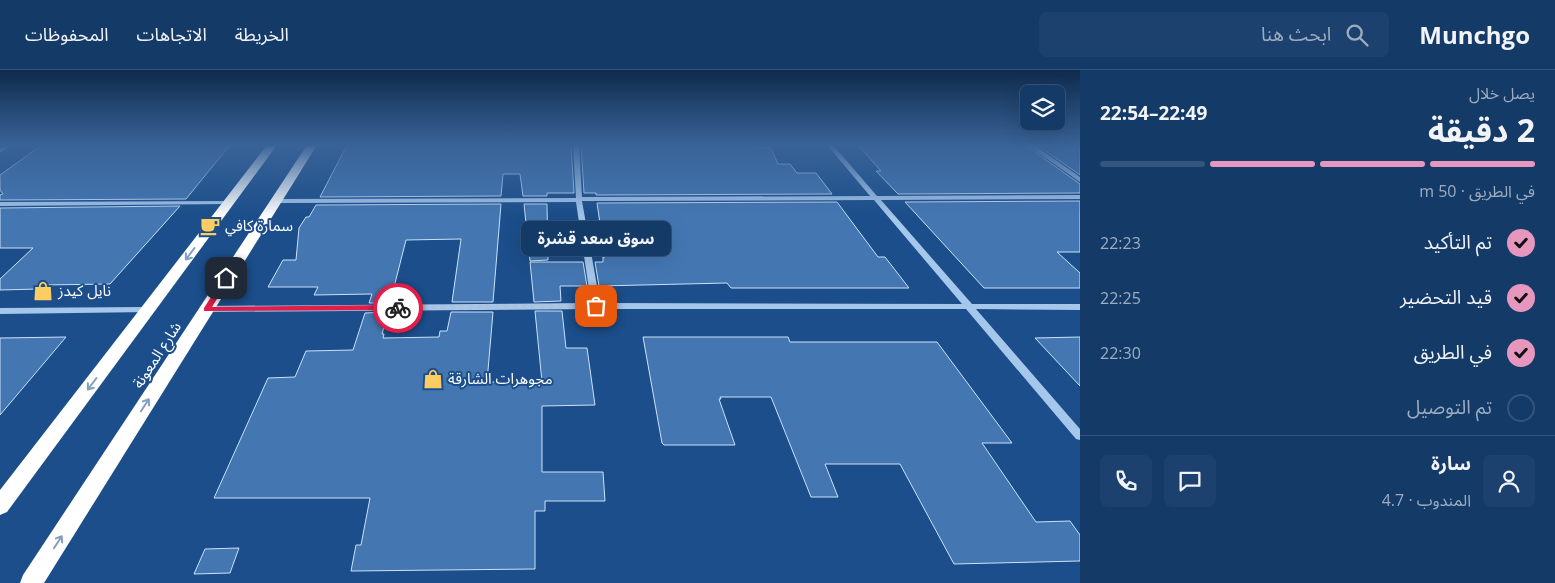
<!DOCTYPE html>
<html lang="ar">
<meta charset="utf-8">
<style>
:root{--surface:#143a68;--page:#1d416e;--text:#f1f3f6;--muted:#9dadc0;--line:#33547c;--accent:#e797bd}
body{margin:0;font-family:"Open Sans","Noto Sans Arabic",sans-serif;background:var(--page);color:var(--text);direction:rtl;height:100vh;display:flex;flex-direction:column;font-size:19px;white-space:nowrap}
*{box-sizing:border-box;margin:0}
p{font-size:16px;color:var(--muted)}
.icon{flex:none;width:28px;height:28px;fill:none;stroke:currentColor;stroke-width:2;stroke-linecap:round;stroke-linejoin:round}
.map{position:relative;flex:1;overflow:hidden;direction:ltr}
.panel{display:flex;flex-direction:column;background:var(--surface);width:475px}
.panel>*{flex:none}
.tools{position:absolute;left:1020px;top:15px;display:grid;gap:10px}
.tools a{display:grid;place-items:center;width:45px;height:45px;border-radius:8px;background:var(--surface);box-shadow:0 5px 20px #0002,0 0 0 1px var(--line);font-size:25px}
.pin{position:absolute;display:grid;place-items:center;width:42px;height:42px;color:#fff;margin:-21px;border-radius:10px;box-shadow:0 2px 8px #0006}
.courier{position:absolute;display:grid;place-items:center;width:50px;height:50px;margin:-25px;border:4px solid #e11d48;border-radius:50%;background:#fff;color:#222;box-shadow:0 1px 6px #0007}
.bubble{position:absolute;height:35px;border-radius:8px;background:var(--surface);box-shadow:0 5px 20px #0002,0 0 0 1px var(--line);font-size:16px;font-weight:700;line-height:35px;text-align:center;direction:rtl}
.headline em{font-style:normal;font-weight:700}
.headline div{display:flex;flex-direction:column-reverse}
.headline{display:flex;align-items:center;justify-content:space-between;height:85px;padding:0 20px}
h1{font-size:32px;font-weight:700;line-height:38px}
.bar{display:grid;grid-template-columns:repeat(4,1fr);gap:8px 5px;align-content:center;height:60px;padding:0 20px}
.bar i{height:6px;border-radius:4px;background:var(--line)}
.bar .selected{background:var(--accent)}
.bar p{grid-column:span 4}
.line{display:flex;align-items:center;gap:12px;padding:0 20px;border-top:1px solid var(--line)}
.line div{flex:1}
.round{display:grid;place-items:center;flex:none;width:52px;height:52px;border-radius:8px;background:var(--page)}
ol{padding:0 20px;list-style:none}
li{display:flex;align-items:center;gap:15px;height:55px}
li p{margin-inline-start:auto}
li .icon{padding:5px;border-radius:50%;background:var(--accent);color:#111;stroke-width:4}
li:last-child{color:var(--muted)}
li i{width:28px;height:28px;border:2px solid var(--line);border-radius:50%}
header{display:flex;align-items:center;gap:30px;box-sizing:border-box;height:70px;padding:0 25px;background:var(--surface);border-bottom:1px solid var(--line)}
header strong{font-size:24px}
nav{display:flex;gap:28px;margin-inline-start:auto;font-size:18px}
.search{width:350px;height:45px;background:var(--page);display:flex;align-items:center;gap:12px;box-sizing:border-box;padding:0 18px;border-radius:8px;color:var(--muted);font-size:19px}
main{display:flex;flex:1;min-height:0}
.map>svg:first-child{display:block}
.building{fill:#4477b2;stroke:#cbe1f9}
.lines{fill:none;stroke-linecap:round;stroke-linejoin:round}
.minor{fill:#a5c7ec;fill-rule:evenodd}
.highway{fill:#fff;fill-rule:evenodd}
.oneway{stroke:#829ebf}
.route{fill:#e11d48}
.done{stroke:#afc1d6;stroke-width:5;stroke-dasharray:0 9}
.labels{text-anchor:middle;stroke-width:4;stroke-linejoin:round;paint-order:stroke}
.poi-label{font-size:15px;fill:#fff;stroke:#1b4e8a;text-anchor:start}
.street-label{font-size:15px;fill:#fff;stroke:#1b4e8a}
</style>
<header>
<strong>Munchgo</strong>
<div class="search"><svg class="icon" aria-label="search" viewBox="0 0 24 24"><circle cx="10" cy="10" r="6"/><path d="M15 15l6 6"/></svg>ابحث هنا</div>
<nav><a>الخريطة</a><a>الاتجاهات</a><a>المحفوظات</a></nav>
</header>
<main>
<section class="panel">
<div class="headline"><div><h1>2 دقيقة</h1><p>يصل خلال</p></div><em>22:49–22:54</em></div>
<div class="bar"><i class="selected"></i><i class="selected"></i><i class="selected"></i><i></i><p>في الطريق · 50 m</p></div>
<ol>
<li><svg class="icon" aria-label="check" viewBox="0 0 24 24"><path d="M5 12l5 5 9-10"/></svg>تم التأكيد<p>22:23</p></li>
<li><svg class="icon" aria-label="check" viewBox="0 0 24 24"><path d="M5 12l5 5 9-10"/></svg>قيد التحضير<p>22:25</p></li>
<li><svg class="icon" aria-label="check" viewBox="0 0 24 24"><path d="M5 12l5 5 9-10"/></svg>في الطريق<p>22:30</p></li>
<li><i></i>تم التوصيل</li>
</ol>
<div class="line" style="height:90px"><a class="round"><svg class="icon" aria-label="person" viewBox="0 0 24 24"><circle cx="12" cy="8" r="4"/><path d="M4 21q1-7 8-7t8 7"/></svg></a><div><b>سارة</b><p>المندوب · 4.7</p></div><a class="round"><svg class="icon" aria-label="chat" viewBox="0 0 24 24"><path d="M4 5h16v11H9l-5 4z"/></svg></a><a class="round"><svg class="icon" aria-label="phone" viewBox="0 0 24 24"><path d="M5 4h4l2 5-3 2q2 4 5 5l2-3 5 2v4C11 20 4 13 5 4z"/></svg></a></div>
</section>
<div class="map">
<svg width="1080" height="513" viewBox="0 0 1080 513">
<rect width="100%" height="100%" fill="#1b4e8a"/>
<!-- building -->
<g class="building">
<polygon points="42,75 230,75 186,129 0,130 0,125 3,124 0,120 0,105"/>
<polygon points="347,75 571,75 574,123 547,123 547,126 523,126 520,104 503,104 501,126 320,127"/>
<polygon points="581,75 748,75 750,77 771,78 778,94 790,94 797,103 816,103 832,124 596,125 596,123 584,123"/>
<polygon points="858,75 1025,75 1080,114 1080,123 898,124 876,101 881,101"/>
<polygon points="1037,75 1080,75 1080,105"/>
<polygon points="1080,131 1080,182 1057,182 1080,203 1080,218 984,218 905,132"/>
<polygon points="837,132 878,187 885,187 909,218 731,218 727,213 599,216 595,192 603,192 603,187 605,187 597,133"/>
<polygon points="501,134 493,232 452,232 461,169 406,170 390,233 369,233 372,224 314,225 318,217 268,217 283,190 296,190 299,158 306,147 309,147 316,135"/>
<polygon points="524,134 547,134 548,190 530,191"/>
<polygon points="180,136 110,214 43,215 39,219 0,220 0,209 33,178 0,178 0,138"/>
<polygon points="530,192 583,192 587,216 560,216 561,231 534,232"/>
<polygon points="535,241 562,241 566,278 587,278 595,335 542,336 542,402 603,402 605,431 545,431 545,441 535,441 535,499 351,501 356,475 361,475 370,428 214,428 268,308 295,307 306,281 353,280 365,243 388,242 382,264 384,264 383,268 439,267 440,261 447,261 451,242 493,242 487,312 542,312"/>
<polygon points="66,267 39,299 0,345 0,268"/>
<polygon points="643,267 788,267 790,272 937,272 1012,373 982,373 1036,452 1070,451 1080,465 1080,491 954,494 900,394 825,394 838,427 811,427 771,327 720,327 721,329 719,329 735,375 664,375 662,373"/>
<polygon points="1080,267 1080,316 1035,268"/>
<polygon points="239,478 230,503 194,504 205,479"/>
</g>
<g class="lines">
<!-- minor -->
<g class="minor">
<polygon points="5,75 12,75 0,83 0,78"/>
<path d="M573,75H579L582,127L870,126L827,75H833L877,126L1080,125V129L881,130L972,234H1080V240L976,239L1080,359V370L1076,369L966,239H596L206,242L202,239L206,236L591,233L576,132L276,133L273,131L276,129L576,128ZM874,130L962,234L600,233L582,131Z"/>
<polygon points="1027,75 1034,75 1080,107 1080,112"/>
<polygon points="228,131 230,132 230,134 0,136 0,132"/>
<polygon points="147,237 151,240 150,242 0,244 0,238"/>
</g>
<!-- highway -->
<g class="highway">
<polygon points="267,75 277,75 7,442 0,445 0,420"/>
<polygon points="307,75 317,75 44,513 20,513 23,505"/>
</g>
</g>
<!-- one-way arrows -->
<defs><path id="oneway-shaft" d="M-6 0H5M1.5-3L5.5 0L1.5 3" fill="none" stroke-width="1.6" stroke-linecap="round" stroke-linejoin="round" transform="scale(1.25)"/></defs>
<g class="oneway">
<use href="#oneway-shaft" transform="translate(190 184) rotate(127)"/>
<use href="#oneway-shaft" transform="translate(92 314) rotate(127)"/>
<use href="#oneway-shaft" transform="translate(145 335) rotate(-57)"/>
<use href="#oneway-shaft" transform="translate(58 472) rotate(-57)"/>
</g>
<!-- sky -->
<linearGradient id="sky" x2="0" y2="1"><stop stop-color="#0f2b4c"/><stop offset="0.51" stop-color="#396398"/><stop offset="1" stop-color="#396398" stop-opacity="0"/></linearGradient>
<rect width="1080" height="147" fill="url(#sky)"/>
<!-- route -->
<polygon class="route" points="226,206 230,208 212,237 398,235 402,238 398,240 204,241 204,238 224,207"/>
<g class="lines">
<!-- done -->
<polyline class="done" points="398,238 596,236"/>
</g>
<!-- icons -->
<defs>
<symbol id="cafe-bare" viewBox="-9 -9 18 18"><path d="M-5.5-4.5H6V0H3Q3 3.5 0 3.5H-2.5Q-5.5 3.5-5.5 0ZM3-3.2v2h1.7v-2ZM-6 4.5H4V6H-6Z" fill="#fecd62" stroke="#1b4e8a" stroke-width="2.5" paint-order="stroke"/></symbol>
<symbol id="shop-bare" viewBox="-9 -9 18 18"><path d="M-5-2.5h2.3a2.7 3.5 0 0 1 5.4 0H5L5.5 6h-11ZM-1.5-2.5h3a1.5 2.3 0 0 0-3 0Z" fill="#fecd62" stroke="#1b4e8a" stroke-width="2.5" paint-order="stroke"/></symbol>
</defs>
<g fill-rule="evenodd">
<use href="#cafe-bare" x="196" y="142" width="28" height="28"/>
<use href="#shop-bare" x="29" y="207" width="28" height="28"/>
<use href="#shop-bare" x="419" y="295" width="28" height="28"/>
</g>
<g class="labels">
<!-- poi labels -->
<g class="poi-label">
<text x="225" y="161">سمارة كافي</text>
<text x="58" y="226">نايل كيدز</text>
<text x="448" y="314">مجوهرات الشارقة</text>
</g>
<!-- street labels -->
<g class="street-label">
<text transform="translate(157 285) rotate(-57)" y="5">شارع المعونة</text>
</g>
</g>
</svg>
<div class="tools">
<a><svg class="icon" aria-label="layers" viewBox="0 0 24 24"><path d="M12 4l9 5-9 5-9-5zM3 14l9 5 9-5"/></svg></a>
</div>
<div class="pin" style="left:596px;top:236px;background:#ea580c"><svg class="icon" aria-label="bag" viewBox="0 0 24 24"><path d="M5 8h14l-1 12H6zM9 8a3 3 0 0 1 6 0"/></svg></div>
<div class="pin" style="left:226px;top:208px;background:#1f2937"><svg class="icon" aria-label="home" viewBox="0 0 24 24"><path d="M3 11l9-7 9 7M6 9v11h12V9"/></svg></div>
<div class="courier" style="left:398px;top:238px"><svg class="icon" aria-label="bike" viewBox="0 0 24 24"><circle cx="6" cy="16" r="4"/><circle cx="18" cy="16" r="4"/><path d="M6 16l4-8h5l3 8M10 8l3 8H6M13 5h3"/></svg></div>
<div class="bubble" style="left:521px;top:151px;width:150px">سوق سعد قشرة</div>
</div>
</main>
